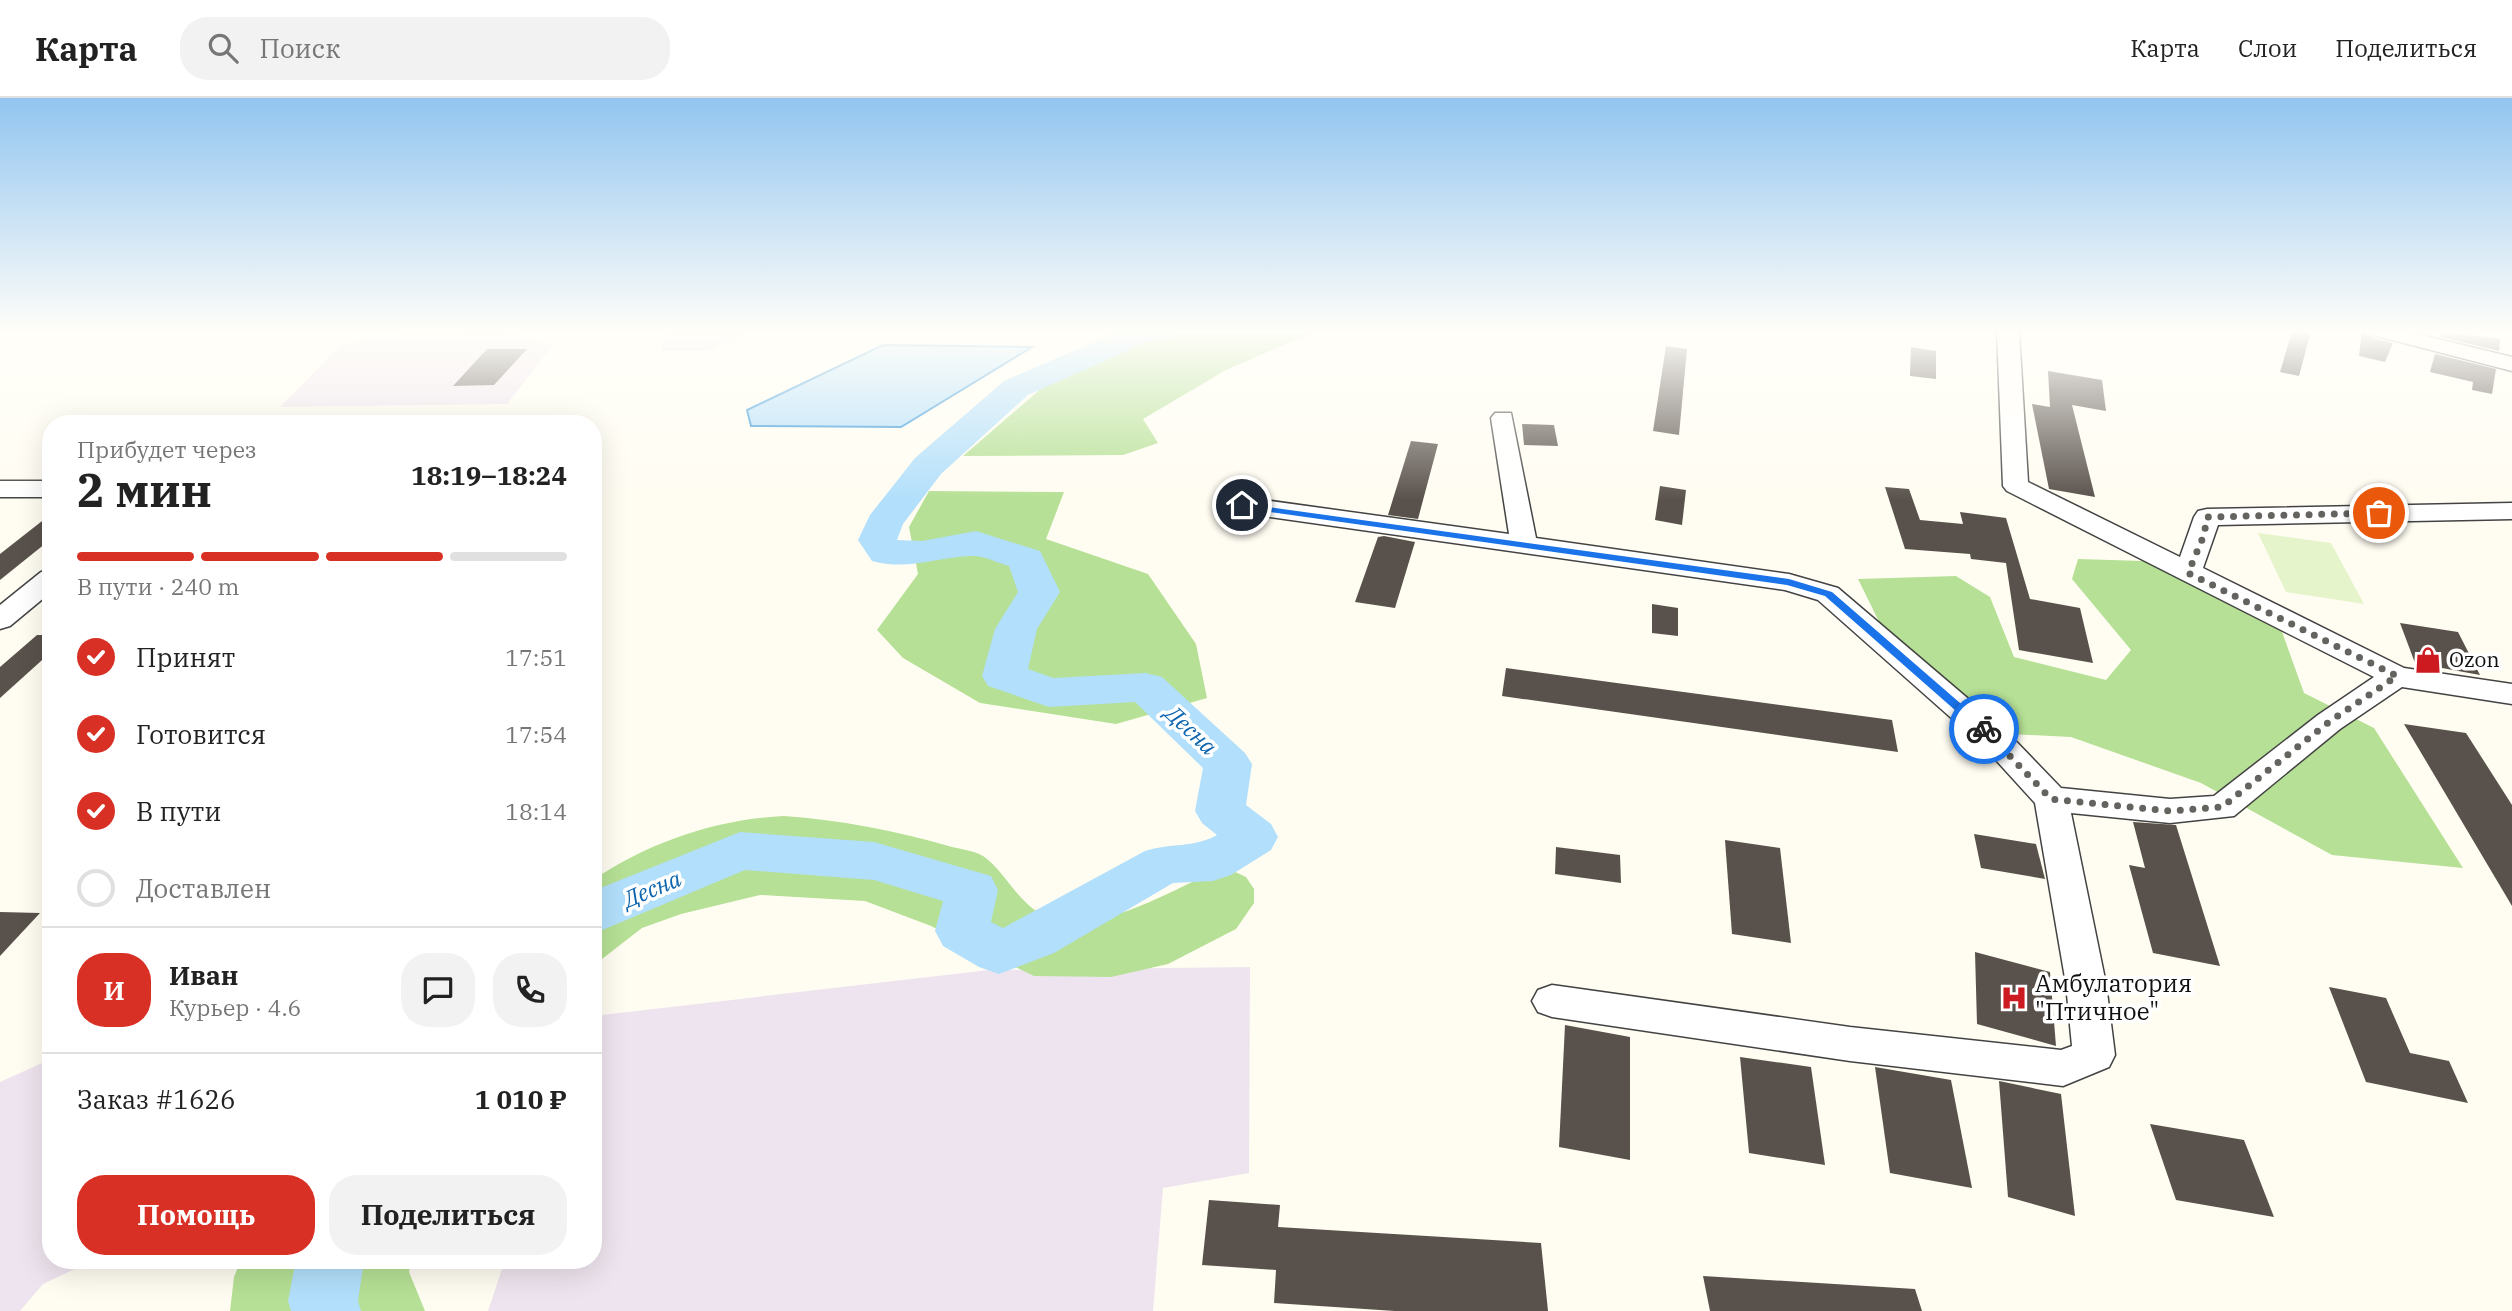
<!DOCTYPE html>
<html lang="ru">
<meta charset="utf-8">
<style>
:root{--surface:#fff;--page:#f2f2f2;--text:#222;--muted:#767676;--line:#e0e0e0;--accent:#d93025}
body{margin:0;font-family:"IBM Plex Serif",serif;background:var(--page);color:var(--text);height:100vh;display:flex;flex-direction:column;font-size:26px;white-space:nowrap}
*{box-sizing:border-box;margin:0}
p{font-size:23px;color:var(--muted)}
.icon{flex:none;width:38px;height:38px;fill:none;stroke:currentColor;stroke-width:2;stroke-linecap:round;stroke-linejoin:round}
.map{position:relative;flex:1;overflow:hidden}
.panel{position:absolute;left:42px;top:317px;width:560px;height:854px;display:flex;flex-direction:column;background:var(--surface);border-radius:28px;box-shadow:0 7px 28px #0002}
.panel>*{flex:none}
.pin{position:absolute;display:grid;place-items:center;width:60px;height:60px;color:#fff;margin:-30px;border:4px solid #fff;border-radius:50%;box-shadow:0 2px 7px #0007}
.courier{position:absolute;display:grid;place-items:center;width:70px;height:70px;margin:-35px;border:5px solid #1a73e8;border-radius:50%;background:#fff;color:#222;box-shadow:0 2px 9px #0007}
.headline em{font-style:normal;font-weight:800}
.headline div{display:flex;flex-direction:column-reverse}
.headline{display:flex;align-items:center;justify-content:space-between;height:119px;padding:0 35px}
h1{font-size:46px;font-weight:800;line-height:52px}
.bar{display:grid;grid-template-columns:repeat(4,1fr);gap:10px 7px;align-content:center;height:84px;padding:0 35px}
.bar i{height:9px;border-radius:5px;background:var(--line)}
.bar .current{background:var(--accent)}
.bar p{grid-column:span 4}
.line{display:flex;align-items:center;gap:18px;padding:0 35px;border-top:2px solid var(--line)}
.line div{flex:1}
.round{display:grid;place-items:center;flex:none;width:74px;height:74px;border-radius:28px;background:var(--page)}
ol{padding:0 35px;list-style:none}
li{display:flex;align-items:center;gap:21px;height:77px}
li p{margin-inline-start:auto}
li .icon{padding:7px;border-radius:50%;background:var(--accent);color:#fff;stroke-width:4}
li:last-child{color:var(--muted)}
li i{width:38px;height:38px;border:4px solid var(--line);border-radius:50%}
.action{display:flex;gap:14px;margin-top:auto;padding:14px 35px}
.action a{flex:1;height:80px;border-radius:28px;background:var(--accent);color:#fff;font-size:28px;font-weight:800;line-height:80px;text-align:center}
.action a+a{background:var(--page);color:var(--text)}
header{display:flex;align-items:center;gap:42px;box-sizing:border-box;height:98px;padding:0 35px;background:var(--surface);border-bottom:2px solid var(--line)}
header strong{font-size:33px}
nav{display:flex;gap:38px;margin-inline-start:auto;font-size:24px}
.search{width:490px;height:63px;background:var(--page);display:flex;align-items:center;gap:18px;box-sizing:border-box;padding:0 24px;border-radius:28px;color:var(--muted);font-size:26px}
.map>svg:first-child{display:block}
.industrial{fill:#eee4ef}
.forest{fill:#b6e095}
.pitch{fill:#e5f4ca}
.water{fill:#b2dffb;stroke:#3294d9;stroke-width:2}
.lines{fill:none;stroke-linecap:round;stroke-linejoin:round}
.river{fill:#b2dffb;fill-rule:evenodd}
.building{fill:#59514b}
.minor-casing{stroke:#434343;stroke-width:3}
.minor{fill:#fff;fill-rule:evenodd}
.route{fill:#1a73e8}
.done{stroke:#64635f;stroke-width:7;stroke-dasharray:0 12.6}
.labels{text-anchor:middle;stroke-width:7;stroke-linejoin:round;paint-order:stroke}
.poi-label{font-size:21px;fill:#101010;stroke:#fff;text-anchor:start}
.water-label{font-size:23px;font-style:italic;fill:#0c65ae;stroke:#fff}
.near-poi-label{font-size:24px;fill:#101010;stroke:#fff;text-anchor:start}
</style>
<header>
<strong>Карта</strong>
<div class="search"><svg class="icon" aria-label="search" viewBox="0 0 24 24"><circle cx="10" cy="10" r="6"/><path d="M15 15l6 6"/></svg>Поиск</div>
<nav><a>Карта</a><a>Слои</a><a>Поделиться</a></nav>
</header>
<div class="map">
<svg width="2512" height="1213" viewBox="0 0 2512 1213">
<rect width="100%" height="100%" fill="#fffdf2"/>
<!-- industrial -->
<g class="industrial">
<polygon points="498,233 552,248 507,306 280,309 342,246 411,236"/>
<polygon points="667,233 746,233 746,237 707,253 661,253"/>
<polygon points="1250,869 1249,1075 1163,1090 1153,1213 488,1213 505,1162 593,1162 593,918 989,872"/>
<polygon points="51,961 51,1162 94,1162 43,1186 20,1213 0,1213 0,984"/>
</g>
<!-- forest -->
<g class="forest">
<polygon points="1178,233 1316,233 1226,272 1143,321 1158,345 1123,357 963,358 1043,289 1141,244"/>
<polygon points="929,393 1064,394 1046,441 1148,476 1196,546 1207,600 1116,626 980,605 903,560 877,532 918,476 909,429"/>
<polygon points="2078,461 2143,463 2281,531 2304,595 2374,630 2463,770 2332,757 2201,685 2071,639 2009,636 1888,542 1858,481 1956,478 1990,499 2014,559 2106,582 2131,552 2072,481"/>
<path d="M784,718C840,722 898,733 952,749C961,751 975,753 983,758C1005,773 1016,803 1044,818C1089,842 1173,792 1215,773L1231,772L1246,779L1254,791V805L1236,831L1168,866L1111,879L1034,878L931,828L865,803L760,797L681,816L642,830L593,868V782C649,744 717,721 784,718Z"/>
<polygon points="241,1162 411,1162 409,1174 425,1213 230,1213 234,1179"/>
</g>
<!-- pitch -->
<polygon class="pitch" points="2258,435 2331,445 2364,506 2286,494"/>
<!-- water -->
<polygon class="water" points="883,247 1032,249 901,329 751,328 747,312"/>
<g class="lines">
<!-- river -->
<g class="river">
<path d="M1120,233H1179L1175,239L1147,244L1028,297L941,376L903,426L897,442L922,443L976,433L1040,453L1060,494L1037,531L1028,571L1053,580L1146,575L1162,579L1245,655L1252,666L1246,707L1271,726L1278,739L1271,752L1231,777L1213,783L1173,785L1054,855L999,876L979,869L943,848L935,833L943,803L874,782L745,772L593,836V793L740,734L874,744L991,778L998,792L991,824L1003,830L1145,753C1169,745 1195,750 1217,737L1202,725L1195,713L1203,670L1135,604L1049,609L988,588L982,578L995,531L1018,494L1009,468C998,465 983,457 972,458C936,459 909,473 872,463L858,442L870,417L915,360L1004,283Z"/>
<polygon points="296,1162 364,1162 358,1203 361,1213 291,1213 288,1203"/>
</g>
</g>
<!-- building -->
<g class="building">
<polygon points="2292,233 2311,233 2299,278 2280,274"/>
<polygon points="2362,233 2372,240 2393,245 2385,264 2359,258"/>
<polygon points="2442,234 2500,241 2499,253 2441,239"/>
<polygon points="1666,248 1687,251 1679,337 1653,333"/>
<polygon points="1911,249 1936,253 1936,281 1910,278"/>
<polygon points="487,251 527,251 494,287 453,288"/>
<polygon points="2435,256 2496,271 2492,296 2472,292 2473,284 2430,274"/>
<polygon points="2048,273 2102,282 2106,313 2072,307 2095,399 2049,391 2032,306 2050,309"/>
<polygon points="1522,326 1554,327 1558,348 1524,347"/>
<polygon points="1411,343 1438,346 1418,421 1388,417"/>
<polygon points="1660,388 1686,392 1682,427 1655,422"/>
<polygon points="1885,389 1909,391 1920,422 1963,426 1960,414 2006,420 2030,501 2080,510 2093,565 2019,552 2006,465 1971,461 1970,456 1905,451"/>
<polygon points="51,416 51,441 0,482 0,456"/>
<polygon points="1384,438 1415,444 1395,510 1355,504 1378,439"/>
<polygon points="1652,506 1678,510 1678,538 1652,535"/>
<polygon points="2400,525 2458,534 2480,577 2415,565"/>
<polygon points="37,537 51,537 51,554 0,600 0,569"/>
<polygon points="1506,570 1892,622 1898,654 1502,598"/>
<polygon points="2404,626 2466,635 2512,707 2512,808"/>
<polygon points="2133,724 2176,727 2220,868 2153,855 2129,767 2145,770"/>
<polygon points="1974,736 2036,746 2045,781 1981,770"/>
<polygon points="1725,742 1780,750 1791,845 1732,836"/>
<polygon points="1556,749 1620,757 1621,785 1555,776"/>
<polygon points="0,814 40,815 0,858"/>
<polygon points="1975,854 2050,874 2056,948 1977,926"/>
<polygon points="2329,889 2386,900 2410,955 2449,963 2468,1005 2366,984"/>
<polygon points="1565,927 1630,939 1630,1062 1559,1049"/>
<polygon points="1740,959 1811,969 1825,1067 1749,1055"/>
<polygon points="1875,969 1951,982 1972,1090 1890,1075"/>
<polygon points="1999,983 2061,996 2075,1118 2008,1099"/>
<polygon points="2150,1026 2244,1042 2274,1119 2176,1102"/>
<polygon points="1209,1102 1280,1107 1278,1129 1541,1145 1548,1213 1395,1213 1274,1205 1276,1172 1202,1167"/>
<polygon points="1703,1178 1915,1191 1922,1213 1710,1213"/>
</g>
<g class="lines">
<defs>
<g id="minor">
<polygon points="1997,233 2019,233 2028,384 2180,459 2194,419 2198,413 2207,411 2512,405 2512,421 2218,427 2203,470 2404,570 2512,586 2512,606 2402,589 2340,631 2234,718 2170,725 2071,715 2106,886 2115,957 2109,969 2063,988 1850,963 1552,919 1538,914 1532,903 1538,892 1552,887 1850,929 2061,952 2072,948 2066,886 2035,705 1984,649 1818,502 1785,492 1242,415 1233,413 1229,407 1233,401 1242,399 1509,436 1491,320 1495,315 1511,315 1536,440 1789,476 1838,490 2006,633 2061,690 2170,701 2214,698 2318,617 2374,579 2007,393 2003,388"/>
<polygon points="2369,233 2405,233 2512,259 2512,273 2373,237"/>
<rect x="0" y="383" width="51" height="16"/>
<polygon points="51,472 51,494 10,528 0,531 0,507 41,474"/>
</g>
</defs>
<!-- minor casing -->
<use href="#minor" class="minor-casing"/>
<!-- minor -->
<use href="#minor" class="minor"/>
</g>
<!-- sky -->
<linearGradient id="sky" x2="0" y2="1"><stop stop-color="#92c5f0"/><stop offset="0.58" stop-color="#fffef9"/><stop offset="1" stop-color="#fffef9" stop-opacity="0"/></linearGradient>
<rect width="2512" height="403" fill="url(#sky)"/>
<!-- route -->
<polygon class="route" points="1239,405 1789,481 1832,494 1990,631 1980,634 1825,498 1787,487 1242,410"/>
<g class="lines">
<!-- done -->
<polyline class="done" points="1984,631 2051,701 2170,713 2222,709 2329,624 2397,578 2188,475 2204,437 2207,419 2379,415"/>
</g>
<!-- icons -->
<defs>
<symbol id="shop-bare" viewBox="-9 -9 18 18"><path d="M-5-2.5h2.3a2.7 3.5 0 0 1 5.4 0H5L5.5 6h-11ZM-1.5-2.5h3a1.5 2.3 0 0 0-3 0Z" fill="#cd1a20" stroke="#fff" stroke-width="2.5" paint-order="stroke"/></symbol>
<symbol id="hospital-bare" viewBox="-9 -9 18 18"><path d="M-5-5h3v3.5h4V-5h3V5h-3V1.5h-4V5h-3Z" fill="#cd1a20" stroke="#fff" stroke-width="2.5" paint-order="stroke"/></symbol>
</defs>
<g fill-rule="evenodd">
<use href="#shop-bare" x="2409" y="543" width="38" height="38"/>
<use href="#hospital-bare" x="1995" y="881" width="38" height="38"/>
</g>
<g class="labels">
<!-- poi labels -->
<g class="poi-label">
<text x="2449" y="569">Ozon</text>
</g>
<!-- water labels -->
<g class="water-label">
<text transform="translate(1191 632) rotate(43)" y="8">Десна</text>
<text transform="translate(652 791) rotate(-23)" y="8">Десна</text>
</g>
<!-- near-poi labels -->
<g class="near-poi-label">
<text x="2035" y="894">Амбулатория<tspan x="2035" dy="28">"Птичное"</tspan></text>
</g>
</g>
</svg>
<div class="pin" style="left:2379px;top:415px;background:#ea580c"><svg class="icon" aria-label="bag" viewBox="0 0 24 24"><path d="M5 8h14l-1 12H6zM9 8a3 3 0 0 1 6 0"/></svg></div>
<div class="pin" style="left:1242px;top:407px;background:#1f2937"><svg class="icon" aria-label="home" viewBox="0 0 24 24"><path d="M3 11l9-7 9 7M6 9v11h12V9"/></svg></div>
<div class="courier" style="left:1984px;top:631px"><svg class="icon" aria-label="bike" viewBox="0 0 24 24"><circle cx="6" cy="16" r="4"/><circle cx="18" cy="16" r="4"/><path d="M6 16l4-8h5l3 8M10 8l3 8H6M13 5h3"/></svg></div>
<section class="panel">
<div class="headline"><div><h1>2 мин</h1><p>Прибудет через</p></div><em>18:19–18:24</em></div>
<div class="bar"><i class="current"></i><i class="current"></i><i class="current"></i><i></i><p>В пути · 240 m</p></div>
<ol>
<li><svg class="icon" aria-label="check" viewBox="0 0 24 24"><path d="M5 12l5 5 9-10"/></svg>Принят<p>17:51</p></li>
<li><svg class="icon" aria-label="check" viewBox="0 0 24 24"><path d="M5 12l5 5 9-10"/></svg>Готовится<p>17:54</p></li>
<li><svg class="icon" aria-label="check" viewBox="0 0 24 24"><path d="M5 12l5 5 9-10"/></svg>В пути<p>18:14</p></li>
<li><i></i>Доставлен</li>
</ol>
<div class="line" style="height:126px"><b class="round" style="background:var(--accent);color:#fff">И</b><div><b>Иван</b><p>Курьер · 4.6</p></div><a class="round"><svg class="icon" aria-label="chat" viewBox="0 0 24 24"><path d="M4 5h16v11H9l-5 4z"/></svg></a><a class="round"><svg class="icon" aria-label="phone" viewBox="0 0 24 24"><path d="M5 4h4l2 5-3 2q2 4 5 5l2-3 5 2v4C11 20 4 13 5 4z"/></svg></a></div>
<div class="line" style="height:91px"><div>Заказ #1626</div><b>1 010 ₽</b></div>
<div class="action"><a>Помощь</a><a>Поделиться</a></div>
</section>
</div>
